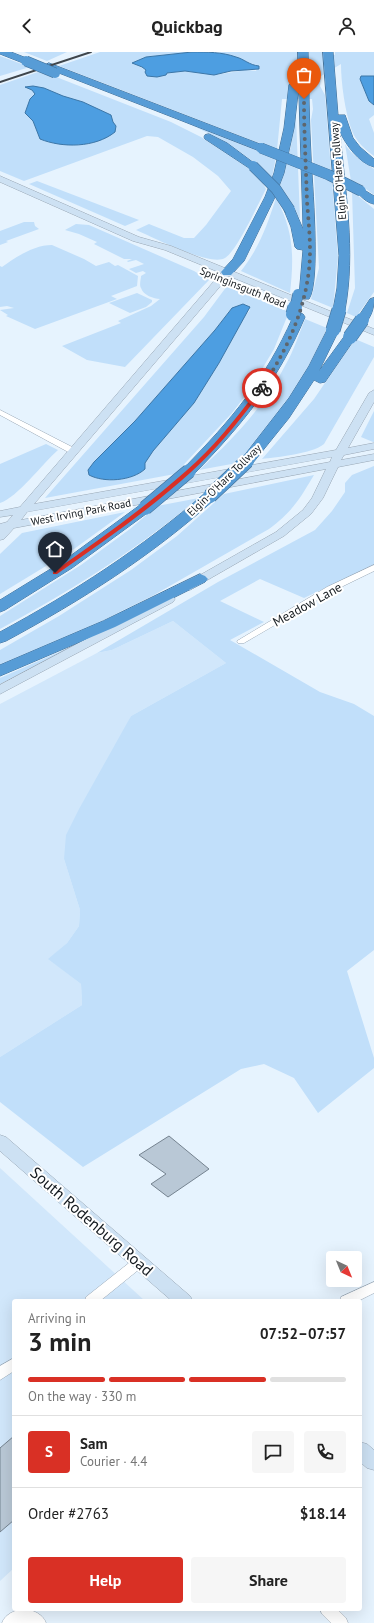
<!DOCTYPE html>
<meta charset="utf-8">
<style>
:root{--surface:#fff;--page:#f6f6f6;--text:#222;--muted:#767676;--line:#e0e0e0;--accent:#d93025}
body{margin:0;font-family:"PT Sans",sans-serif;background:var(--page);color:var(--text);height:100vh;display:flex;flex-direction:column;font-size:15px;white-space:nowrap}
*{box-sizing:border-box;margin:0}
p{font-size:13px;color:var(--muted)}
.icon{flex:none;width:22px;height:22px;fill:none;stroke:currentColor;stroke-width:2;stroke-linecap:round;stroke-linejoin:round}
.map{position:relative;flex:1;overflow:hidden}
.drawer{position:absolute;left:12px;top:1247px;width:350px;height:312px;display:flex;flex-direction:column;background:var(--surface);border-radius:4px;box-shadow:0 4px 16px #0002}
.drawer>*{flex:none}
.needle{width:26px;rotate:137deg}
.buttons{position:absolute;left:326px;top:1199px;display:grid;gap:8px}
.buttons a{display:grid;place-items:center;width:36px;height:36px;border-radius:4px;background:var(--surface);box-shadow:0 4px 16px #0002;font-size:20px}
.pin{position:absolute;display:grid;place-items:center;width:34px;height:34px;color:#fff;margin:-41px -17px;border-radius:50% 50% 50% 0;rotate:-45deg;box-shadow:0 0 4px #0007}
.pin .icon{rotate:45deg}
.courier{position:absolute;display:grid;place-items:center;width:40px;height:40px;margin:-20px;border:3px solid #d93025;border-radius:50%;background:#fff;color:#222;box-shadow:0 1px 5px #0007}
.summary em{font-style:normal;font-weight:800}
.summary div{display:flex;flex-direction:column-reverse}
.summary{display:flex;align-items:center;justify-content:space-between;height:68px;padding:0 16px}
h1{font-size:26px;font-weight:800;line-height:30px}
.bar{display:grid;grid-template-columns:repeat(4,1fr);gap:6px 4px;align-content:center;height:48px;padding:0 16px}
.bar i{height:5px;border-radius:3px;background:var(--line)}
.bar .on{background:var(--accent)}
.bar p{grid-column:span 4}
.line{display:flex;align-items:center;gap:10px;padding:0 16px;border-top:1px solid var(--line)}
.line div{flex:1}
.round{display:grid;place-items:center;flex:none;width:42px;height:42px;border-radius:4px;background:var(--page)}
.cta{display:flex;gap:8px;margin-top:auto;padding:8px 16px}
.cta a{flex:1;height:46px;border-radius:4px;background:var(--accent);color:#fff;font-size:16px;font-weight:800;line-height:46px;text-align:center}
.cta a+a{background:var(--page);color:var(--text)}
header{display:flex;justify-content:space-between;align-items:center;height:52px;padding:0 16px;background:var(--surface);font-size:18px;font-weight:800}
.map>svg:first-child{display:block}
.built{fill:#d1e7fb}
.green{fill:#c1dffa;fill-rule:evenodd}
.water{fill:#4d9ee1;stroke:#3c76a7}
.building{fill:#b9c8d6;stroke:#758390}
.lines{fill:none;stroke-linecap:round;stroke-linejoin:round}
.street-casing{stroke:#98a6b4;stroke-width:1}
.secondary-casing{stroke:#98a6b4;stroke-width:1}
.highway-casing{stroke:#406e96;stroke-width:1}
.street{fill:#fff;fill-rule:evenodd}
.secondary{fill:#cde1f3;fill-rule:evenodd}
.highway{fill:#579cd6;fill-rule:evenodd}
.rail{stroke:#3f464c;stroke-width:2}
.highway-bridge-far1-casing{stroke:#406e96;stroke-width:11;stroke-linecap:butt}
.highway-bridge-casing{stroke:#406e96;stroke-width:15;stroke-linecap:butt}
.highway-bridge-far1{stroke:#579cd6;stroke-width:10}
.highway-bridge{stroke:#579cd6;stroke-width:14}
.route{fill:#d93025}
.done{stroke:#5e666d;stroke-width:4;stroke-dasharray:0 7.2}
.labels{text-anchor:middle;stroke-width:4;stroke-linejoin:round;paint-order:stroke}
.far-street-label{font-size:11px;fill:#141a1f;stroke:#fff}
.street-label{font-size:13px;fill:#141a1f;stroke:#fff}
.near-street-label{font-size:16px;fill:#141a1f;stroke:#fff}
</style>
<header><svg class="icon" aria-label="back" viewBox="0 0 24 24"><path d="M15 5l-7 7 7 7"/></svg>Quickbag<svg class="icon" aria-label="person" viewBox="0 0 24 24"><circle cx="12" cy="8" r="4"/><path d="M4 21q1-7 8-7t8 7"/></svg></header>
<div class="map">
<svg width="374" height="1571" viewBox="0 0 374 1571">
<rect width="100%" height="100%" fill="#e6f3fe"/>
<!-- built -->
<g class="built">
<polygon points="173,569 226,611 131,664 64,807 80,858 79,874 67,891 49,907 81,932 82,953 0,1005 0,652 97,601 112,598"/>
<polygon points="0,1116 145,1249 14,1249 14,1516 0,1529"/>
</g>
<!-- green -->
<g class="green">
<polygon points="24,0 67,0 47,9"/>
<path d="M100,0H192L146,5L132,11L146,18L167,21L185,19L215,23L246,18L256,19L258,14L250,13L236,5L217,0H325L335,3V0H374V24H361L360,27L369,49L374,53V63L369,67L374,81V104C365,98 356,89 352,79C345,60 341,31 341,12L321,24L320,34L325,43L338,205L333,256L311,247L319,216L311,68L313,57L312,47H282L277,98L59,14Z"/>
<polygon points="0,4 30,15 0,24"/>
<path d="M41,19L171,70L201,85L247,115L260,126L266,137C258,152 237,199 225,206C210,215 153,185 136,178L149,172L184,186H194L206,173L231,139L218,124L193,105L158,85L147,84L24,129L0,119V33Z"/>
<polygon points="295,65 296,65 300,167 280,134 291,94"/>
<path d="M176,66L276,105L272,125C243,99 211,81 176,66Z"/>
<path d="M345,92C351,103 364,110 374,117V143L358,131L351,129Z"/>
<polygon points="37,129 139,168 125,174 29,132"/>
<polygon points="352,139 374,157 374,240 356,265 347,261 355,236"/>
<path d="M276,146C294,179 294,205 290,241L241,219C259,196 267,174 276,146Z"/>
<polygon points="24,170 34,170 35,174 39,177 6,189 8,190 0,193 0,179"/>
<path d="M76,172L89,173L194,219L209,228L125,315L87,308L62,294L121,271L118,269L151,254L160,247C154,247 143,243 141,236C139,233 141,227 141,224L146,221L143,219L136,221L129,217L144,212L136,208L128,210L127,209L132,207H124L94,192L97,190L79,182L65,178Z"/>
<path d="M52,193L84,207L96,214L109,210L115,214L118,213L138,224L137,234L111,244L117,247L35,277L6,264L8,263L0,258L14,256L7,254L0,255V214L2,215C16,205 34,193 52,193Z"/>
<path d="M227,234L289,260L274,297L249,339L232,361L175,422L45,446L204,265ZM243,252L247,253L250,258L245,264L219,311L194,351L153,399L135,423L109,428L94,410L135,369L215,278L229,259L237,254Z"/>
<polygon points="137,241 152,248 152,250 146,255 130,261 109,251"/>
<path d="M305,267L327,276L313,308L297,336L258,387L237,411L199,418C234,387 265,353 286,312C294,298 299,282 305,267Z"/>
<path d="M355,287L374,295V305L324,392C312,402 277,405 262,407L314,347Z"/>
<polygon points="374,359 374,390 373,390 361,385"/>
<path d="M46,392L58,398C43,411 17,446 0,451V412Z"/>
<polygon points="374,414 374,513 304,546 260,527 220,549 264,570 230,588 320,640 354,652 374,664 374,898 347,919 374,1006 374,1016 318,1061 294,1026 264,1012 241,1017 83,1115 0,1050 0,1005 82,953 81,932 48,907 67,891 79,874 80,858 64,807 66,783 79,757 131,664 226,611 173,569 112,598 97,601 218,530 315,478 332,459 345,440 345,431 352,423"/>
<path d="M314,423C299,448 293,459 269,477L154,543L100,570L0,614V598L59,564L131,518L177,484L224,442Z"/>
<path d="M199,446C138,497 70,539 0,577V564L81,513L130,477L157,454Z"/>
<polygon points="125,460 74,497 0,542 0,502 22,481"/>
<polygon points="77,592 79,592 0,632 0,626"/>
</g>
<!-- water -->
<g class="water">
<path d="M192,0C207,0 222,0 236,5C244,7 249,13 259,14V17L231,19L214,23L185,19L167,21L166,23L157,25L147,24L145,20L146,18L142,15L132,11L146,5Z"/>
<polygon points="361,24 374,24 374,53 369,49 360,27"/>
<path d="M33,34L44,36L63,44L83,50L111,63L113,70L116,74L115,80C95,96 62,96 40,87L33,69L25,61L30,47L35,42L32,38L25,35Z"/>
<path d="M243,252L250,255L245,264L219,311L194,351L153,399L145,411V417C132,429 104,431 89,423L88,418L94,410L135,369L215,278L232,256Z"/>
</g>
<!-- building -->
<g class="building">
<polygon points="169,1084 209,1117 168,1145 151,1132 166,1122 139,1103"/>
<polygon points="14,1384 14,1468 0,1480 0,1396"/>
</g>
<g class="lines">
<defs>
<g id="street">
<polygon points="0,358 76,397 77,399 76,401 70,401 0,363"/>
<polygon points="374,513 374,519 333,539 244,591 238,591 237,589 327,535"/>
<polygon points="138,1206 142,1207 144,1211 142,1215 100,1249 85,1249 86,1245 134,1207"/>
<polygon points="374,1230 374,1241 358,1249 340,1249 341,1245"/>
<polygon points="14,1306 14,1319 0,1328 0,1314"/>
<path d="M24,1557C33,1558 43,1562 46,1571H2C5,1562 15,1558 24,1557Z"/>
<polygon points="320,1557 337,1557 346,1566 348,1571 331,1571 322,1562"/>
</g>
<g id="secondary">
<path d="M0,124L139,185L171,194L374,277V283L229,224L34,452L336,398L369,341L374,338V350L348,396L374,391V397L344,403L341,408L374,402V408L338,415L323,446L311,462L284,484L190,538L186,537L184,534L186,531L276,480L303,458L312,446L326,417L14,476L4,487L0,488V472L7,470L13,463L0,465V459L20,455L221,221L165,198L133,189L0,130ZM332,405L330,410L21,468L27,460Z"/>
<polygon points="169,543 173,544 175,547 173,550 0,642 0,633"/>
<polygon points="0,1083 6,1085 190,1244 193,1249 172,1249 0,1099"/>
<polygon points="360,1390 367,1392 374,1398 374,1418 367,1416 360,1410"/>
</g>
<g id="highway">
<polygon points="0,0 11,0 29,7 31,9 29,11 23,11 0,2"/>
<path d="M298,0H308C309,35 309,69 311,104C312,129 321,230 309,247H301L299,244L303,198L297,197L295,195L291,175L284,158L286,156H294L303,177Z"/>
<path d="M323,0H333L338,63H345L353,86L360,95L374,107V115C359,111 346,93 340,80C345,139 356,199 345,258L343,261H335L333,258L337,236L339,204Z"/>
<polygon points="49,11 265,94 266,96 265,98 257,98 46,16 44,14"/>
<polygon points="294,30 299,33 294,76 284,121 275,145 244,209 231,223 223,223 221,220 233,207 265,145 274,121 284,76 289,33"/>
<polygon points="209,82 227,91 258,114 257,116 249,116 205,87 204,85 205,83"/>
<path d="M361,136L374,144V152C367,151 360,144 356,139L357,137Z"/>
<path d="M374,246C374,257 372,262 366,271H358L356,268L370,247Z"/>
<path d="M299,261L303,262L305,265C278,329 242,373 194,422L189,423L184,422L182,419L184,416C232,367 265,328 293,265L295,262Z"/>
<polygon points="333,274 337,275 339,278 319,319 346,282 354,282 356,285 325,330 320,331 314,328 289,366 252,412 247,413 242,412 240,409 289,346 309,314 327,278 329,275"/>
<path d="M210,440L215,441L217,444L215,447C150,505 82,548 6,589L0,591V580C74,540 142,496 205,441Z"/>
<polygon points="145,452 150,453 152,456 150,459 72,516 5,558 0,560 0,548 62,510 140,453"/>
<polygon points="200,522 205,524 208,527 205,530 115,575 0,624 0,613 103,569"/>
</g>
</defs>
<!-- street casing -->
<use href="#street" class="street-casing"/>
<!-- secondary casing -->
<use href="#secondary" class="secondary-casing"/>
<!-- highway casing -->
<use href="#highway" class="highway-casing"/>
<!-- street -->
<use href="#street" class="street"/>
<!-- secondary -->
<use href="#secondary" class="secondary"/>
<!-- highway -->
<use href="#highway" class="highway"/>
<!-- rail -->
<polyline class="rail" points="0,30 91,0"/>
<defs>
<g id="highway-bridge-far1">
<polyline points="26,9 55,21"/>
<polyline points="261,96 329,123 361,139"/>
<polyline points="253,114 276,137 290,158"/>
<polyline points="295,256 298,242"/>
</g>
<g id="highway-bridge">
<polyline points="293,262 295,255"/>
<polyline points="333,278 339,258"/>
<polyline points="350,285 362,268"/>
<polyline points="210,444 247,409"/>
<polyline points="145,456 189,419"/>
</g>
</defs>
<!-- highway-bridge-far1 casing -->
<use href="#highway-bridge-far1" class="highway-bridge-far1-casing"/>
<!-- highway-bridge casing -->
<use href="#highway-bridge" class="highway-bridge-casing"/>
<!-- highway-bridge-far1 -->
<use href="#highway-bridge-far1" class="highway-bridge-far1"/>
<!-- highway-bridge -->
<use href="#highway-bridge" class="highway-bridge"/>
</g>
<!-- route -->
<path class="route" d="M260,335L264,336C242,366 218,396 190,421C149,458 103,490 57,522H53V520C99,488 144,456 186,419C214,395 238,364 260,335Z"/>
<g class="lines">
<!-- done -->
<path class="done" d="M262,336C284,302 302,266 308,225C312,201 309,175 307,150C306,115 304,81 304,47"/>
</g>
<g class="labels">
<!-- far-street labels -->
<g class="far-street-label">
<text transform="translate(338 119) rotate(-95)" y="4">Elgin-O'Hare Tollway</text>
<text transform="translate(243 235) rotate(22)" y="4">Springinsguth Road</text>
<text transform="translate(224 428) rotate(-44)" y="4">Elgin-O'Hare Tollway</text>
<text transform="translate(81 460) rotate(-11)" y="4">West Irving Park Road</text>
</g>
<!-- street labels -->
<g class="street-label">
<text transform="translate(307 552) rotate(-29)" y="5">Meadow Lane</text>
</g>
<!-- near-street labels -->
<g class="near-street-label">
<text transform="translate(92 1169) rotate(41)" y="6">South Rodenburg Road</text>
</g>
</g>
</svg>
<div class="buttons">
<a><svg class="needle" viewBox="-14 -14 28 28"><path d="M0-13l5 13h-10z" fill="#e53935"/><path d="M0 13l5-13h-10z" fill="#767676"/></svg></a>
</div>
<div class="pin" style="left:304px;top:47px;background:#ea580c"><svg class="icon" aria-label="bag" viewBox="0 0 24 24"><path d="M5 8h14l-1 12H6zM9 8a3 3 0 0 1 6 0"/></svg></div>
<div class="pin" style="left:55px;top:521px;background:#1f2937"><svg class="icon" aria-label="home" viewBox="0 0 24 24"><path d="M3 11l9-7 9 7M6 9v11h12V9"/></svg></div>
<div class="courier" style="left:262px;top:336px"><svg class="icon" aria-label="bike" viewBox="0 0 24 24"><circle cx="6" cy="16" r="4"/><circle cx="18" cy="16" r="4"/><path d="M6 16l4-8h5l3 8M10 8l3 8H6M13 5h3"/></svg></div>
<section class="drawer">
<div class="summary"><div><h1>3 min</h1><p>Arriving in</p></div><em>07:52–07:57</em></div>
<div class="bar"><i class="on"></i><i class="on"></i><i class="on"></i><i></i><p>On the way · 330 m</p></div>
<div class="line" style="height:72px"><b class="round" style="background:var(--accent);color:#fff">S</b><div><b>Sam</b><p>Courier · 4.4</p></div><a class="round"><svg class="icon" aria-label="chat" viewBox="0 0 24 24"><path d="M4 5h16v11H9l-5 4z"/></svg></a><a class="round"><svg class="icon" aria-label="phone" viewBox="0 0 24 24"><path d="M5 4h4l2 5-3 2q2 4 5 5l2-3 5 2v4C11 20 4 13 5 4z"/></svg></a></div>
<div class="line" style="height:52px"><div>Order #2763</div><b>$18.14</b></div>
<div class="cta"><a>Help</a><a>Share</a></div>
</section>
</div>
